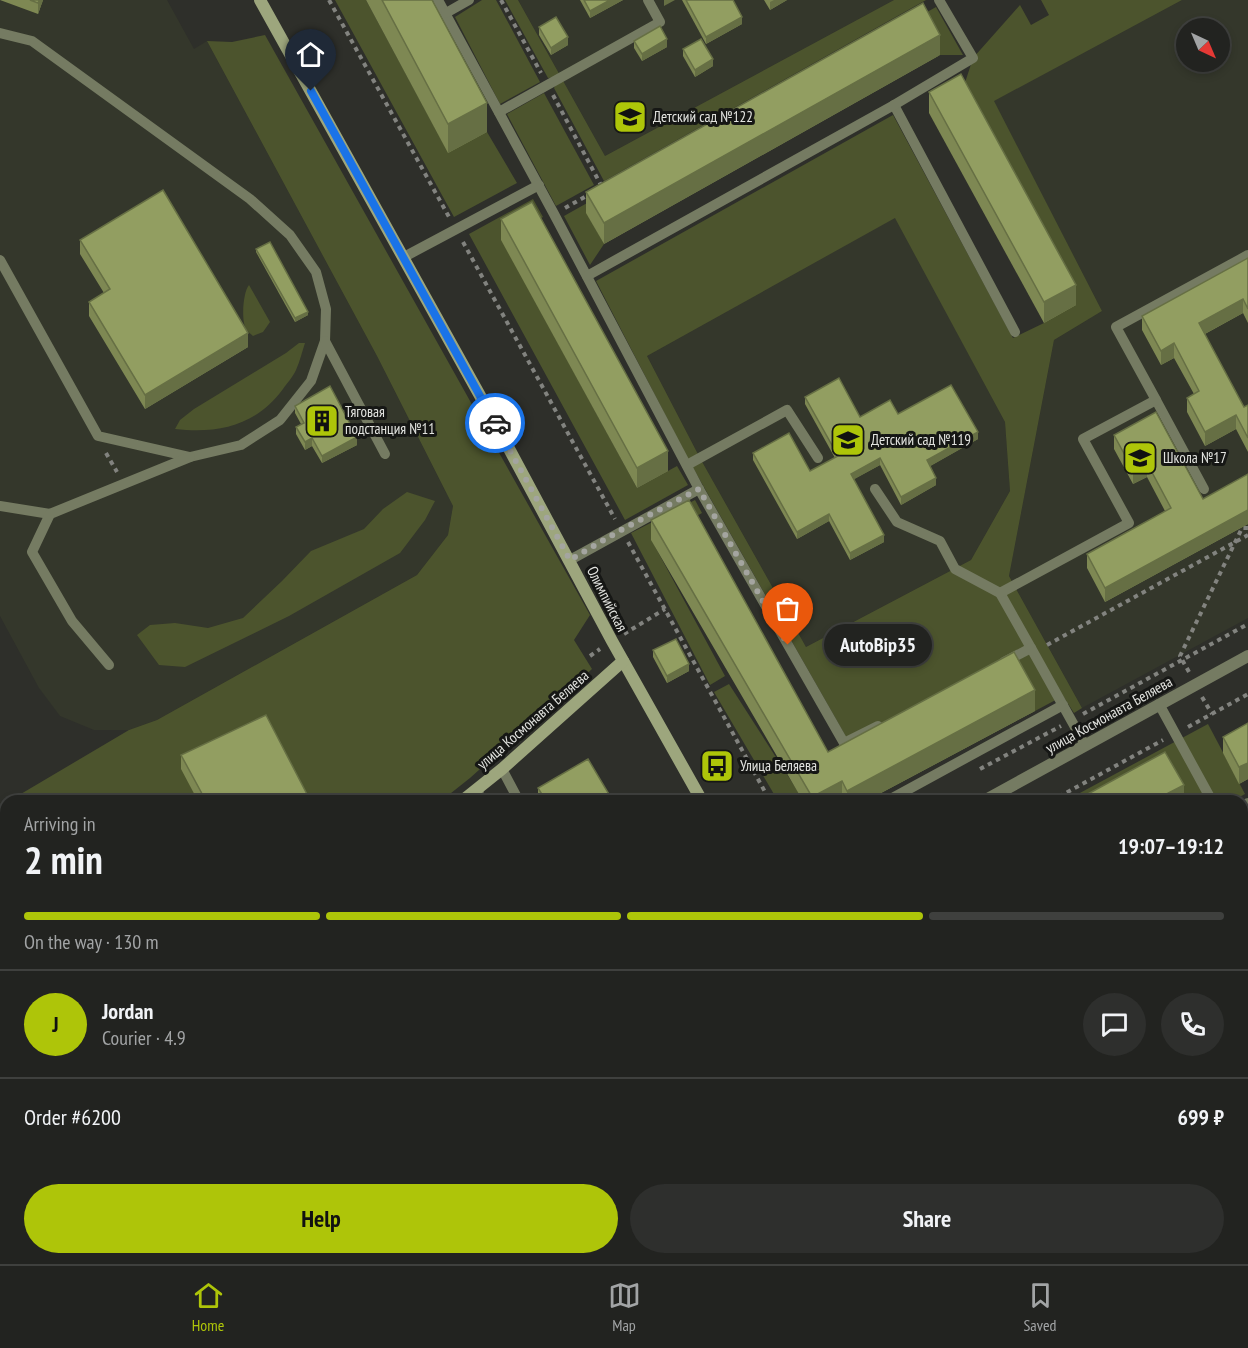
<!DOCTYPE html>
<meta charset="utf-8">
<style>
:root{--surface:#222320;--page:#2e2f2d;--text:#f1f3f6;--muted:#a2a4a5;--line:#3f403e;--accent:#aec509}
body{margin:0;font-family:"PT Sans Narrow",sans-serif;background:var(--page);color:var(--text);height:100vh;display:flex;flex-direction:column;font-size:22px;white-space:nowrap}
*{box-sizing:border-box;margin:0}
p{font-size:20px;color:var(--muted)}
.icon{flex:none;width:33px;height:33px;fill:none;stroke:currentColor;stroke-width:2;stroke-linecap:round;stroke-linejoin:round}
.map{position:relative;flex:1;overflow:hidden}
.sheet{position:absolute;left:0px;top:795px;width:1248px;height:470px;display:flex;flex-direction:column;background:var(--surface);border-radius:18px 18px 0 0;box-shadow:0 3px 9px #0003,0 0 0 2px var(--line)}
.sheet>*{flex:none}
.needle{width:39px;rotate:136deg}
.buttons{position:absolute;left:1176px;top:18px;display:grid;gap:12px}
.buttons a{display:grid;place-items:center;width:54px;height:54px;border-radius:50%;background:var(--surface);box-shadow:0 3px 9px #0003,0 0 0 2px var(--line);font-size:30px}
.pin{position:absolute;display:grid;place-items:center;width:51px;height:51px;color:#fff;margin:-62px -26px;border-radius:50% 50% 50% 0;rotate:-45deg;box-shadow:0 0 6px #0007}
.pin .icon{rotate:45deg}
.courier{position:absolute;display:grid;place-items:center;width:60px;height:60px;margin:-30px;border:4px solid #1a73e8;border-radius:50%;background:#fff;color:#222;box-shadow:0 2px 8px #0007}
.bubble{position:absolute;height:42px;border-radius:21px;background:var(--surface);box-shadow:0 3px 9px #0003,0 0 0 2px var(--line);font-size:20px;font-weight:600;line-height:42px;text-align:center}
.head em{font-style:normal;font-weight:600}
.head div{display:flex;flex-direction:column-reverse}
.head{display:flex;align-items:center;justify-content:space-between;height:102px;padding:0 24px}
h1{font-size:39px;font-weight:600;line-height:45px}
.bar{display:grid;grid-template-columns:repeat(4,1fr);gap:9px 6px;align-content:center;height:72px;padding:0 24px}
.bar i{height:8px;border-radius:4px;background:var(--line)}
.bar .current{background:var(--accent)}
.bar p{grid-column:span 4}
.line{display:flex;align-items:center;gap:15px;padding:0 24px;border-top:2px solid var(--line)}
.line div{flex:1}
.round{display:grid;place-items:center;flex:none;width:63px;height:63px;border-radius:32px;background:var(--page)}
.action{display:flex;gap:12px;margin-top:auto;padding:12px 24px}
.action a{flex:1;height:69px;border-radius:36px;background:var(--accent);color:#111;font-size:24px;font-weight:600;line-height:69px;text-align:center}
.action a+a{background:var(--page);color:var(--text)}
.tabs{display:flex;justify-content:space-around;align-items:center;height:84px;border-top:2px solid var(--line);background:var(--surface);font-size:16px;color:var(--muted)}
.tabs a{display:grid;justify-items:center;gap:3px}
.tabs .current{color:var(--accent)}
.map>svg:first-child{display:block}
.built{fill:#34372b;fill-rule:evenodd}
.green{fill:#4c542d;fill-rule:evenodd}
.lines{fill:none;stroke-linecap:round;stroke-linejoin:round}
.path{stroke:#82837f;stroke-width:4;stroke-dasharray:4.5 4.5;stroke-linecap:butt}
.lane{stroke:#757b62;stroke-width:10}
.street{stroke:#757b62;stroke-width:12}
.secondary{stroke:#9da67d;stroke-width:12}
.wall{fill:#7e8853}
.shaded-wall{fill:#666f44}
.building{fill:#929e61;stroke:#666f44;stroke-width:1.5}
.done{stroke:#a4a5a0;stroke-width:6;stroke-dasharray:0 10.8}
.route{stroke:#1a73e8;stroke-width:8}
.labels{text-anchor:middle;stroke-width:6;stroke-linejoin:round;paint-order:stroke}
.poi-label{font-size:15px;fill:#e3e4e0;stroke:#161715;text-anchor:start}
.street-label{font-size:15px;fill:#e3e4e0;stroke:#161715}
</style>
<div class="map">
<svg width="1248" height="1264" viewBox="0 0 1248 1264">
<rect width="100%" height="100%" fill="#2e2f2a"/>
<!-- built -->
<g class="built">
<polygon points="0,0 167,0 194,49 207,41 377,356 453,506 448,535 417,575 157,720 129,730 94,730 60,716 39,688 0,616"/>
<polygon points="518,0 894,0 605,156"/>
<path d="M1182,0H1248V618L1082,708L1009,576L1054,340L1102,311L993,101ZM1186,28H1220V62H1186Z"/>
<polygon points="896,217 1005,422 1010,491 971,560 806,647 700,458 647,356"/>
<polygon points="1248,1178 1248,1264 1244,1264 1241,1259 1242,1181"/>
</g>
<!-- green -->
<g class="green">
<polygon points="335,0 366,0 448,152 487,132 517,183 454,217"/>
<polygon points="482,0 496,0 540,82 500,104 455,17"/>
<polygon points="505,0 518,0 605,156 894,0 926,0 604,181 554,88 559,77 548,78"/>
<path d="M1041,0H1182L994,101L1102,311L1054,340L1009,576L1082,708L1074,713L1063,696L1035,711L843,751L845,735L688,459L596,281L893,115L1013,338L1044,323L961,95L973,58L1020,5L1031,25L1049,15ZM895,218L1005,422L1010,491L971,560L806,647L700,458L647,356Z"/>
<polygon points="936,7 963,55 940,55 587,213 604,244 590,265 564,216"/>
<polygon points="265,35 590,615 574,640 592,669 470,778 441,801 9,801 129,730 157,720 417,575 448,535 453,506 377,356 207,41 232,42"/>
<polygon points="544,93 594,185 556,206 507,114"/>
<polygon points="533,199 543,217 502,240 637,488 677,466 688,485 625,520 469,234"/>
<path d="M249,285L270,322L263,332L253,336C251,334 248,332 246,329C241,320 243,292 249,285Z"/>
<path d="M299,343H305C302,352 300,361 296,370C293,377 287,383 283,389C256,426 218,434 175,429L180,420L194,409L286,353Z"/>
<polygon points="407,492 435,501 425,520 400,553 289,616 185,667 159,665 137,635 150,625 175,623 208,628 243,618 282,581 311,551 364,529 383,509"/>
<polygon points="695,500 702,513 652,541 725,676 710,685 631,533"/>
<polygon points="729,684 797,790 803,801 778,801 714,692"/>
<polygon points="1208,724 1245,794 1232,801 1065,801"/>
<polygon points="6,808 6,893 0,898 0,825"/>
<polygon points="1248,811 1248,903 1242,906 1242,814"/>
<polygon points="0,976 6,985 6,1108 0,1112"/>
<polygon points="6,1164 6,1258 136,1259 127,1264 0,1264 0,1168"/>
<polygon points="1025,1259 1087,1259 1077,1264 1028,1264"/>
</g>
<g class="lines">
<!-- path -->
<g class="path">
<polyline points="329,0 449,217"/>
<polyline points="501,0 541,73"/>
<polyline points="553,95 602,187"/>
<polyline points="565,208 590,194"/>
<polyline points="463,242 615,519"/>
<polyline points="106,453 117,472"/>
<polyline points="628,542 770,801"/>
<polyline points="624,634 665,609"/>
<polyline points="1047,645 1248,535"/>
<polyline points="590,656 600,649"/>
<polyline points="1189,672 1180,656 1242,528 1248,528"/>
<polyline points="1202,697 1212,714"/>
<polyline points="1083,714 1248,624"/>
<polyline points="1188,727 1248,694"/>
<polyline points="980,769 1061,726"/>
<polyline points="1051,801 1163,740"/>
<polyline points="1018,1258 1021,1264"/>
</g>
<!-- lane -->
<g class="lane">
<polyline points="438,0 554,214 699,489 844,743 878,726"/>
<polyline points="446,13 469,0"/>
<polyline points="0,33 32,41 250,199 290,235 316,272 326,309 325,341 311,381 280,420 241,445 190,457 98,436 0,260"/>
<polyline points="894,105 1015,332"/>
<polyline points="499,112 660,22 648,0"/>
<polyline points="404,257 539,185"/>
<polyline points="587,276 894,105 973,58 939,0"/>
<polyline points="325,341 385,454"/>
<polyline points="1156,400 1204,489"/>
<polyline points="687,465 787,410 818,458"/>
<polyline points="875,489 897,522 940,541 955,569 1000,593 1031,648"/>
<polyline points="0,506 50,514 190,457"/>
<polyline points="50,514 32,552 72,621 109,665"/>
<polyline points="570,560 699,489"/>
<polyline points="1000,593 1129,523 1083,439 1156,400 1116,327 1248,255"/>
<polyline points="1004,662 1031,648 1085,745"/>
<polyline points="1159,704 1212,801"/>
<polyline points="502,769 519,801"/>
<polyline points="167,798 169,801"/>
<polyline points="478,801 479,787"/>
<polyline points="887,801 1063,705"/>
<polyline points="1242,806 1248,803"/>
<polyline points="1242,970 1248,966"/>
<polyline points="1242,1153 1248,1150"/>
<polyline points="1141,1258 1143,1264"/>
<polyline points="1081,1264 1091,1258"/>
</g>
<!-- street -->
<g class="street">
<polyline points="984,801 1248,656"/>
<polyline points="467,1258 471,1264"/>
<polyline points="762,1258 765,1264"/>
</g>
<!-- secondary -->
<g class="secondary">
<polyline points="260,0 498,428 612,641 702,801"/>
<polyline points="462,801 502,769 623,661"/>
<polyline points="0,1134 6,1130"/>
<polyline points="964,1258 967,1264"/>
</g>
</g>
<!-- wall -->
<g class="wall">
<polygon points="0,0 43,0 38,14"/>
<polygon points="366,0 432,0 487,132 448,153"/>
<polygon points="580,0 623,0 590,18"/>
<polygon points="682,0 733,0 742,24 706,44"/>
<polygon points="764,0 787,0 770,10"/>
<polygon points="539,27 568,45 551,55 539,35"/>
<polygon points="634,41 667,47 642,61 634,48"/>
<polygon points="683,49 713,66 695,77 683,56"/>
<polygon points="940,55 604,244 586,213 586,192"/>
<polygon points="929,92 1076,305 1044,323 929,113"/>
<polygon points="501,219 668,471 637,488 501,240"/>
<polygon points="80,240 248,347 145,409 89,316 89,302 104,293 80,254"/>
<polygon points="256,249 308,315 295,322 256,252"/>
<polygon points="1248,258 1248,323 1243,313 1205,334 1244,407 1248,405 1248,452 1236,429 1205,446 1187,412 1187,398 1194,394 1174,358 1161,365 1142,330 1142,316"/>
<polygon points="805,397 860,417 898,414 978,439 930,466 936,485 901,505 880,465 854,479 884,542 850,560 829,521 797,539 753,460 753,453 810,471 835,458 805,404"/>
<polygon points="295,406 357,445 322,463 312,446 305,450 296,434 296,427 301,424 295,413"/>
<polygon points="1114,435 1203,499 1248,474 1248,524 1105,602 1087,568 1087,554 1165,511 1147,477 1133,484 1114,449"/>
<polygon points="651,520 828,752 1035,711 866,801 803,801 651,540"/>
<polygon points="653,650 689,671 667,683 653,657"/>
<polygon points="1248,723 1248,779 1239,784 1223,753 1223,737"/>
<polygon points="181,755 310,801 198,801 181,769"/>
<polygon points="538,788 613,801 538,801"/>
<polygon points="1248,1061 1248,1100 1242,1089 1242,1064"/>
<polygon points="822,1258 881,1258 884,1264 825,1264"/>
</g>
<!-- shaded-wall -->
<g class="shaded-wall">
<polygon points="39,0 43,0 38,14 38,3"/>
<polygon points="610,0 623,0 590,18 590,11"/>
<polygon points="664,0 675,0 664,6"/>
<polygon points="774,0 787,0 770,10 770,2"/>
<polygon points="742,17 742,24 706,44 706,37"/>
<polygon points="940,35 940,55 604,244 604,223"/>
<polygon points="568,37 568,45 551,55 551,48"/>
<polygon points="667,39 667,47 642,61 642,54"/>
<polygon points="713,59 713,66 695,77 695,70"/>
<polygon points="487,103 487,132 448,153 448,124"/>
<polygon points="1076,285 1076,305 1044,323 1044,302"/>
<polygon points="1243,299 1243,313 1199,337 1199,323"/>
<polygon points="308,312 308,315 295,322 295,318"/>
<polygon points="248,333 248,347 145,409 145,395"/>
<polygon points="1174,343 1174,358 1161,365 1161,351"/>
<polygon points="1236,415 1236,429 1205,446 1205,432"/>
<polygon points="978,432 978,439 927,468 927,460"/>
<polygon points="357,437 357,445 322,463 322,456"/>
<polygon points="312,438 312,446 305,450 305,442"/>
<polygon points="668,451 668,471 637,488 637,468"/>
<polygon points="880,458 880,465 851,481 851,474"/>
<polygon points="1147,463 1147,477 1133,484 1133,470"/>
<polygon points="936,478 936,485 901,505 901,497"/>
<polygon points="1248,510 1248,524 1105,602 1105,588"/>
<polygon points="829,514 829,521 797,539 797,532"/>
<polygon points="884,535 884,542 850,560 850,553"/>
<polygon points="689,664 689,671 667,683 667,676"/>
<polygon points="1035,690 1035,711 866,801 847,801 847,791"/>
<polygon points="1248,763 1248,779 1239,784 1239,767"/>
<polygon points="842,781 842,801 812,801 812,797"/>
<polygon points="1184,785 1184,801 1153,801"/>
<polygon points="1248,920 1248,940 1242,944 1242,923"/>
<polygon points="673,1258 683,1258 673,1263"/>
</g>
<!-- building -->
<g class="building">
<polygon points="30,0 39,0 38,3"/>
<polygon points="382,0 432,0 487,103 448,124"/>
<polygon points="584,0 610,0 590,11"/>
<polygon points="686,0 733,0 742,17 706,37"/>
<polygon points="923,3 940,35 604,223 586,192"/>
<polygon points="556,17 568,37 551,48 539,27"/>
<polygon points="660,26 667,39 642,54 634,41"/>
<polygon points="701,39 713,59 695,70 683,49"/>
<polygon points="961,74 1076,285 1044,302 929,92"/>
<polygon points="163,190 248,333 145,395 89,302 110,289 80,240"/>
<polygon points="532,202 668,451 637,468 501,219"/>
<polygon points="270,242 308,312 295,318 256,249"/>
<polygon points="1248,258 1248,309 1243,299 1199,323 1244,407 1248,405 1248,438 1236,415 1205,432 1187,398 1199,391 1174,343 1161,351 1142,316"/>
<polygon points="839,378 860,417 890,400 898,414 951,385 978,432 927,460 936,478 901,497 880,458 851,474 884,535 850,553 829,514 797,532 753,453 789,433 810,471 838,456 805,397"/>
<polygon points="330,386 357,437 322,456 312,438 305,442 296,427 304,423 295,406"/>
<polygon points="1156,412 1203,499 1248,474 1248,510 1105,588 1087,554 1171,508 1147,463 1133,470 1114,435"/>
<polygon points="689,500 828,752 1014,652 1035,690 847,791 842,781 812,797 651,520"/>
<polygon points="676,639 689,664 667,676 653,650"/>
<polygon points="266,715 310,800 307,801 206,801 181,755"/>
<polygon points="1248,723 1248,763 1239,767 1223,737"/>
<polygon points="1165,752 1184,785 1153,801 1075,801"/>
<polygon points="588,759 613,801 546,801 538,788"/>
<polygon points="1248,882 1248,920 1242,923 1242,886"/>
<polygon points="1248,1061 1248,1080 1242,1069 1242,1064"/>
<polygon points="828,1258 881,1258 884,1264 831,1264"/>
</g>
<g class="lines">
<!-- done -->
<polyline class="done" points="495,423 570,560 621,530 699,489 788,645"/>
<!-- route -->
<polyline class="route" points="311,91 495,423"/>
</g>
<!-- icons -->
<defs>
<symbol id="school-square" viewBox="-11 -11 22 22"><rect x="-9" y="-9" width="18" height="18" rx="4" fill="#aec509" stroke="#161715"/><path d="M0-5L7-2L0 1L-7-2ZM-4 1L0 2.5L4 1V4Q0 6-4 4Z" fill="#111"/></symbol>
<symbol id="building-square" viewBox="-11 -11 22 22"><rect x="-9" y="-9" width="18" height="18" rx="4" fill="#aec509" stroke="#161715"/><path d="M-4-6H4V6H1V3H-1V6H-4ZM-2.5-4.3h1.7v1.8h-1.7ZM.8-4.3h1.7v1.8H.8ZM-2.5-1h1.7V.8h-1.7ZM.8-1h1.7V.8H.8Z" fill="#111"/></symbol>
<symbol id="bus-square" viewBox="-11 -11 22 22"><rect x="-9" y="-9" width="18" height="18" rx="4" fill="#aec509" stroke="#161715"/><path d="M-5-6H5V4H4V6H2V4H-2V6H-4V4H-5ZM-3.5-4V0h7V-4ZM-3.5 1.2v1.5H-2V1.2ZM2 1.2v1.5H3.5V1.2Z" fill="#111"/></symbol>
</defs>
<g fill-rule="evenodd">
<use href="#school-square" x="611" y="98" width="38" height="38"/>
<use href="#building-square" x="303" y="402" width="38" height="38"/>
<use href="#school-square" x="829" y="421" width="38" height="38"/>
<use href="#school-square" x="1121" y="439" width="38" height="38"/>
<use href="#bus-square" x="698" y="747" width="38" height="38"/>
</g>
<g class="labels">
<!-- poi labels -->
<g class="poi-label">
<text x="653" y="122">Детский сад №122</text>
<text x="345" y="417">Тяговая<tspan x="345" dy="17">подстанция №11</tspan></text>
<text x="871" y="445">Детский сад №119</text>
<text x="1163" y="463">Школа №17</text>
<text x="740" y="771">Улица Беляева</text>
</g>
<!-- street labels -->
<g class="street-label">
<text transform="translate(607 599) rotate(63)" y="5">Олимпийская</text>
<text transform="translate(1109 715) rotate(-29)" y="5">улица Космонавта Беляева</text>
<text transform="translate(533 720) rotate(-41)" y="5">улица Космонавта Беляева</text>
</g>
</g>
</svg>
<div class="buttons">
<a><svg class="needle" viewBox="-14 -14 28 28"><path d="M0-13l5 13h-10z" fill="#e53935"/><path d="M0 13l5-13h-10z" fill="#a2a4a5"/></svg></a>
</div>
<div class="pin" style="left:788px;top:645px;background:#ea580c"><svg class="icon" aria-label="bag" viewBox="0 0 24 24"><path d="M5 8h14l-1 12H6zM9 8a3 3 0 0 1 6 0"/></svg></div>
<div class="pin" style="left:311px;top:91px;background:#1f2937"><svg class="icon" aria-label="home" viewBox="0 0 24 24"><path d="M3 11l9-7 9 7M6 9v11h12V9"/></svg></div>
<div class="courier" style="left:495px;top:423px"><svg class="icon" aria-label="car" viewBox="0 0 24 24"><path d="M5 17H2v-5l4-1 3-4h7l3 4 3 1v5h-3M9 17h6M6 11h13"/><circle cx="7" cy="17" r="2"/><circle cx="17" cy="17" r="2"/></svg></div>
<div class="bubble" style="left:824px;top:624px;width:108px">AutoBip35</div>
<section class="sheet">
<div class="head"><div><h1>2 min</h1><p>Arriving in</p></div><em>19:07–19:12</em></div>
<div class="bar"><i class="current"></i><i class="current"></i><i class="current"></i><i></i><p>On the way · 130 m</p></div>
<div class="line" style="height:108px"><b class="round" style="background:var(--accent);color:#111">J</b><div><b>Jordan</b><p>Courier · 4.9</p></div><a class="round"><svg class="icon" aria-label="chat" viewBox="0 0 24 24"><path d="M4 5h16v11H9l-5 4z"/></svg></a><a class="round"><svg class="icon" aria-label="phone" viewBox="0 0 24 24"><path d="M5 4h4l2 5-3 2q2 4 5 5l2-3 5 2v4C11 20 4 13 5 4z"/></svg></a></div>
<div class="line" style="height:78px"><div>Order #6200</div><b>699 ₽</b></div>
<div class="action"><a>Help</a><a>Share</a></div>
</section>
</div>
<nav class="tabs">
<a class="current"><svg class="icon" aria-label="home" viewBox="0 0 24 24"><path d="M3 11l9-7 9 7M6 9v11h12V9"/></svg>Home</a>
<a><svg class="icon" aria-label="map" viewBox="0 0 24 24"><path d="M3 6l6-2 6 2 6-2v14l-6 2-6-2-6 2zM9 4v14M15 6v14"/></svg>Map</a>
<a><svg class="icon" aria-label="saved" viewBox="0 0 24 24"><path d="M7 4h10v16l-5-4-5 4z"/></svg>Saved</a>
</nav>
